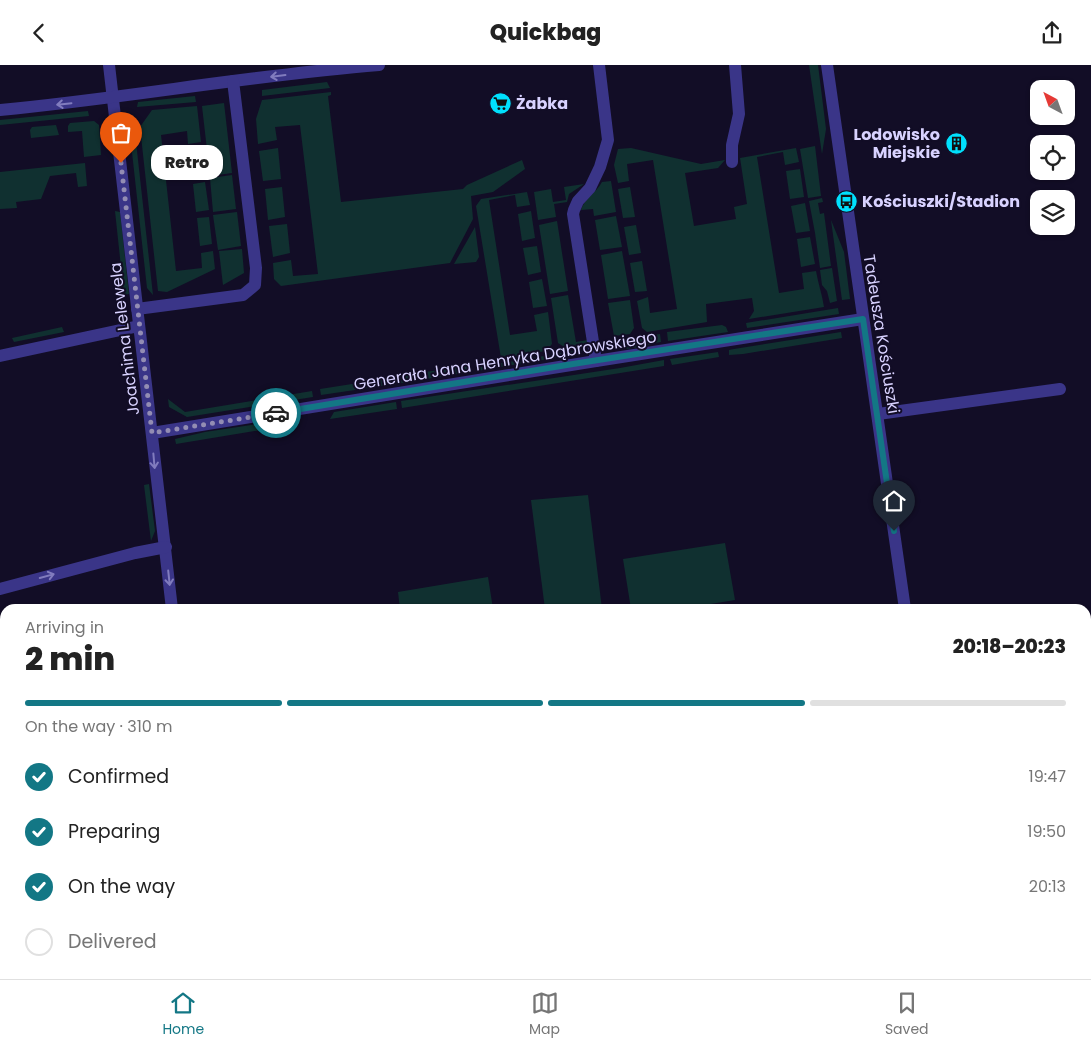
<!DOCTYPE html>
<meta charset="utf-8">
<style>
:root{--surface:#fff;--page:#f2f2f2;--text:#222;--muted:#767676;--line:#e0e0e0;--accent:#137785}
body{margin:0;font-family:Poppins,sans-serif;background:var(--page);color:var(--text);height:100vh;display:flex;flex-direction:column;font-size:19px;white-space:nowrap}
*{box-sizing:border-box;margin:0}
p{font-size:16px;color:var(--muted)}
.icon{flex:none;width:28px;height:28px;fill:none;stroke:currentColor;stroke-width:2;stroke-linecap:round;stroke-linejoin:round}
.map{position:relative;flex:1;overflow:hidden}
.details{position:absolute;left:0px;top:539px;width:1091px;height:376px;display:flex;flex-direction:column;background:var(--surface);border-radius:15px 15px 0 0;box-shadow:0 1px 4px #0004}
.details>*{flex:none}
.needle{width:32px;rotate:319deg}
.fabs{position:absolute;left:1030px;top:15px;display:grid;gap:10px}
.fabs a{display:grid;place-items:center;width:45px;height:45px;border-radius:10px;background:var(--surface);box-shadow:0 1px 4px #0004;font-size:25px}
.pin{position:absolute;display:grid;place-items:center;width:42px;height:42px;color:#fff;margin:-51px -21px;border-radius:50% 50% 50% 0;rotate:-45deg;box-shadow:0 0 5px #0007}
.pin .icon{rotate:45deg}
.courier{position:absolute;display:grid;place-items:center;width:50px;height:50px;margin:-25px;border:4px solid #137785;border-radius:50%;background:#fff;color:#222;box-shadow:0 1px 6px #0007}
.bubble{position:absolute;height:35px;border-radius:15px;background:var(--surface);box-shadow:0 1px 4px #0004;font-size:16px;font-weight:800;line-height:35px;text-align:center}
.overview em{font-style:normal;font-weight:800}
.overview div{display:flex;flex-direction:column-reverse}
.overview{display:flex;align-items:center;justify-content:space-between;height:85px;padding:0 25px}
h1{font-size:32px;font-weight:800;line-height:38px}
.bar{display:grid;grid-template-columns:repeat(4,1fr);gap:8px 5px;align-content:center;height:60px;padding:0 25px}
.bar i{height:6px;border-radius:4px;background:var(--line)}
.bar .selected{background:var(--accent)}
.bar p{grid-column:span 4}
ol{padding:0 25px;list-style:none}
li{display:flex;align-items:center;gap:15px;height:55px}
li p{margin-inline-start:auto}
li .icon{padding:5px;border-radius:50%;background:var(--accent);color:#fff;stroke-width:4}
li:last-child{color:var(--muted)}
li i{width:28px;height:28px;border:2px solid var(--line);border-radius:50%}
header{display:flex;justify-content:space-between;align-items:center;height:65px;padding:0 25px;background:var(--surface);font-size:22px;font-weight:800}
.tab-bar{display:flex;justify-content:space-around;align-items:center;height:70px;border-top:1px solid var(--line);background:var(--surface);font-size:14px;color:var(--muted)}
.tab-bar a{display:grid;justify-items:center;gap:2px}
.tab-bar .selected{color:var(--accent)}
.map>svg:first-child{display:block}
.green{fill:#103030}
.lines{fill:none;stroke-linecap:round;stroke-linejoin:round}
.minor{stroke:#3a3588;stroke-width:12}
.tertiary{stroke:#3a3588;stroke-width:12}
.oneway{stroke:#817cbe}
.done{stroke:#938db3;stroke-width:5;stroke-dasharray:0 9}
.route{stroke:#137785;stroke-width:6}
.labels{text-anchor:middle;stroke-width:4;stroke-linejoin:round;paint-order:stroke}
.poi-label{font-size:16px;font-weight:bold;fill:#d8d2ff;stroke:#120d26;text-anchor:start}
.street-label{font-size:16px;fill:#d8d2ff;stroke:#120d26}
</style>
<header><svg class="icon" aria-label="back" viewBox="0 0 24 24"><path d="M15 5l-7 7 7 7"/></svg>Quickbag<svg class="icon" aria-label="share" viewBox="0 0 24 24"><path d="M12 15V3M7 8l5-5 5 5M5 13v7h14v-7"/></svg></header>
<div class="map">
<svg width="1091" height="914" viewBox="0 0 1091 914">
<rect width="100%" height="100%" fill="#120d26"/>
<!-- green -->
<g class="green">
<polygon points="809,0 818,0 826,64 822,89"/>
<polygon points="327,17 330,23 262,31 262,25"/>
<polygon points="331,27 331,30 328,31 341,137 463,124 467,120 522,95 525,104 493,127 471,131 473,154 450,198 281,221 274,214 273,198 291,195 293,211 318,209 300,60 275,62 277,75 258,79 256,54 262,35"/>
<polygon points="195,31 196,37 137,42 138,37"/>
<polygon points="224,38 232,108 210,111 202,41"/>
<polygon points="197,41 201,77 188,79 187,66 161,70 176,206 202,203 201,188 213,186 215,204 167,227 158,226 140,62 152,45"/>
<polygon points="88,46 89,51 0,60 0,55"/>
<polygon points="94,56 99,60 101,90 84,92 82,66 68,67 68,61 70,58"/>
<polygon points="134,59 153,230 147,223 129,60"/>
<polygon points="56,60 59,70 31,73 30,65 32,62"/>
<polygon points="815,81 821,131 808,133 800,84"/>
<polygon points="278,83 281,114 263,116 259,86"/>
<path d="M631,83L701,99L725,95L718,103L685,108L694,161L736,154L734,142L747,139L740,93L796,83L799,97L785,100L783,87L757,92L779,228L804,224L802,208L816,206C818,218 822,229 824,242L749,254L754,246L752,233L706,239L707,257L647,267L642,263L637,236L648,232L650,248L677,244L653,95L627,99L629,116L618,118L614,100L618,84Z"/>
<polygon points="202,84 204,111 192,112 189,85"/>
<polygon points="85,98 87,121 78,122 76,108 50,111 41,134 16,137 17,143 0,144 0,107"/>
<polygon points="800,104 804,132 790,134 786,106"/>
<polygon points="232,110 236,144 213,147 210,113"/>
<path d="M611,116L616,147L594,151L593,144L581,145C584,134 596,128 602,117Z"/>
<polygon points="205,117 209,145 196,147 193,119"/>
<polygon points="584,119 569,129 567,137 554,139 556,152 538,155 534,127 551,124 553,137 566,135 564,122"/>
<polygon points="282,122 285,152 268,155 265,124"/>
<polygon points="630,122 635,152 623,153 618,124"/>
<polygon points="527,127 530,140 517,142 515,130 489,135 510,270 537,266 534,250 548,247 552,279 546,286 501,293 476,141 481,134"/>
<polygon points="822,133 823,137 818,138 820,149 824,148 831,201 820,203 815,168 809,136"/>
<polygon points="805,138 810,166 796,168 791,141"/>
<polygon points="115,146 120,147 129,229 124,230"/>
<polygon points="531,146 535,173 522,176 518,149"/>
<polygon points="237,147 241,181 218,185 213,150"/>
<polygon points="616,151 622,182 600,185 595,155"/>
<polygon points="209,152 212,179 200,181 197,153"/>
<polygon points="831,155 844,187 850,234 842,235"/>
<polygon points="557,156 568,226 550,229 539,160"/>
<polygon points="287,159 290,188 273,192 269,161"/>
<polygon points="636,160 641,188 629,190 624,162"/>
<polygon points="475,162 479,192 476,197 454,199"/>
<polygon points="810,172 815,199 801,202 797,174"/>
<polygon points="537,181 541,207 528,210 523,183"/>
<polygon points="242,184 244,208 223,220 219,186"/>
<polygon points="622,186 630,231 608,234 601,190"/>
<polygon points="642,196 647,226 635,227 630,198"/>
<polygon points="832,203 837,236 830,238 827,226 822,220 820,205"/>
<polygon points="542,214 547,241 533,243 529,217"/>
<polygon points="568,230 576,277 588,275 588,278 566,283 558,278 551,233"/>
<polygon points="630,235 634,263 630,269 614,271 608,238"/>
<polygon points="838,243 839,249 747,263 746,258"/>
<polygon points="722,260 726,262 728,267 668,276 667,267"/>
<polygon points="62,262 64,267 14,277 12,273"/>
<polygon points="841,267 842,273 743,289 729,290 729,285 734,284"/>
<path d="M660,269L661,277C643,280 617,291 602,278Z"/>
<polygon points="586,284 579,289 477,306 477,302"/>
<polygon points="718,287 719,292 672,300 670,294"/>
<polygon points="664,295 664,301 402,343 401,336 620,303"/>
<polygon points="469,301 470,307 426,314 425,307"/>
<polygon points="416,309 416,316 321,330 320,324"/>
<polygon points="312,326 313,332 187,352 169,342 168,334 185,347"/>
<polygon points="396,337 397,344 330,354 334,347"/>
<polygon points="278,356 279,362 176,379 175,374 205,367"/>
<polygon points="149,419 155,466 151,476 144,420"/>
<polygon points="588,430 602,544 545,544 531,435"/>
<polygon points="725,478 735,535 680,544 631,544 623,494"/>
<polygon points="488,512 493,544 400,544 398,527"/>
</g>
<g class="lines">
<!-- minor -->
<g class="minor">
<polyline points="109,0 172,544"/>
<path d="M0,45C127,33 252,10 379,0"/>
<polyline points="732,97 732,80 739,49 735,0"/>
<polyline points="137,244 243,230 255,220 256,203 233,16"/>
<polyline points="0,291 139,261"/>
<polyline points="596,296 573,149 574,145 578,136 590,123 600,102 608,75 599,0"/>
<polyline points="878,349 1060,324"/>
<polyline points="152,368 596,296 863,254"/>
<polyline points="0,524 135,488 166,482"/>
<polyline points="1086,580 1091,579"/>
<polyline points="0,749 5,747"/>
<polyline points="197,914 198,910"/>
</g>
<!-- tertiary -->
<g class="tertiary">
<polyline points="827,0 905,544"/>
<polyline points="957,910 957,914"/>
</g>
</g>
<!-- one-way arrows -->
<defs><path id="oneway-shaft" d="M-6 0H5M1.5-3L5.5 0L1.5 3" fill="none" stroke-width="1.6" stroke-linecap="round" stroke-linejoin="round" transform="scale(1.25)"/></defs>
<g class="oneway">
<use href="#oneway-shaft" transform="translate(278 11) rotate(173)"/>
<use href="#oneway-shaft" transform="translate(64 39) rotate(174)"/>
<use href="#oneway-shaft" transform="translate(154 396) rotate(85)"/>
<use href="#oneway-shaft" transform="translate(47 511) rotate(-15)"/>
<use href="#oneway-shaft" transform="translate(169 513) rotate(84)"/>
</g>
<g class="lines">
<!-- done -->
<polyline class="done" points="121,98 152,368 276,348"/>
<!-- route -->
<polyline class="route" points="276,348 579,298 863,254 894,466"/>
</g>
<!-- icons -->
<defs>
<symbol id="supermarket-disc" viewBox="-11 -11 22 22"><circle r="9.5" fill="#00e0fd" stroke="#120d26"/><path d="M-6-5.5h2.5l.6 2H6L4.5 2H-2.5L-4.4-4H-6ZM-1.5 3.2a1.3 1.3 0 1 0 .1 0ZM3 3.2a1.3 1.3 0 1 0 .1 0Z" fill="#111"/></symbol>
<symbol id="building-disc" viewBox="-11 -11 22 22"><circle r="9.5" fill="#00e0fd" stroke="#120d26"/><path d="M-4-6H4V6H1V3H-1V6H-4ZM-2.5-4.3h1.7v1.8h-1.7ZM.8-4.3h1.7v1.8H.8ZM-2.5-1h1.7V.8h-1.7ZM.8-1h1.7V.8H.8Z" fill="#111"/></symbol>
<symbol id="bus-disc" viewBox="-11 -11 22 22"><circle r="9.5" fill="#00e0fd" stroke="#120d26"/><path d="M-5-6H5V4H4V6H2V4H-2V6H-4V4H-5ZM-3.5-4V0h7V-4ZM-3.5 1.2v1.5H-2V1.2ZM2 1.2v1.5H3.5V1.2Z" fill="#111"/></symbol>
</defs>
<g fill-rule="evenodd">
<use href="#supermarket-disc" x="488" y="26" width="25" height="25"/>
<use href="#building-disc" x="944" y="66" width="25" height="25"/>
<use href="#bus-disc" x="834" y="124" width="25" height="25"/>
</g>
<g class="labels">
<!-- poi labels -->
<g class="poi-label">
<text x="516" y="44">Żabka</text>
<text x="940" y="75" text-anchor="end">Lodowisko<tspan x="940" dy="18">Miejskie</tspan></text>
<text x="862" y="142">Kościuszki/Stadion</text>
</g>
<!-- street labels -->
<g class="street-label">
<text transform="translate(882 269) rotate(81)" y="6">Tadeusza Kościuszki</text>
<text transform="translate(124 274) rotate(-97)" y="6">Joachima Lelewela</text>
<text transform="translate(505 295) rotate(-9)" y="6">Generała Jana Henryka Dąbrowskiego</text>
</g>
</g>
</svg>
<div class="fabs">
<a><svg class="needle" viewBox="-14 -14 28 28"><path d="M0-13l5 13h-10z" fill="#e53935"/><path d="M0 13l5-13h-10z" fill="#767676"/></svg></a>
<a><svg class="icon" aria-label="locate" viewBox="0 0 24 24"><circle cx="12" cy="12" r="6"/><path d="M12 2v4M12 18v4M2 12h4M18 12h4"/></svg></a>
<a><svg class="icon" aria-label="layers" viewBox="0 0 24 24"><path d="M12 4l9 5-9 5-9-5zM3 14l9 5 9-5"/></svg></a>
</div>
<div class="pin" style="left:121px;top:98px;background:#ea580c"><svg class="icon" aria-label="bag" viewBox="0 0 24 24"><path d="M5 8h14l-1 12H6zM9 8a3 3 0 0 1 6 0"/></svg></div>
<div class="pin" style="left:894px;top:466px;background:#1f2937"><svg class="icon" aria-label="home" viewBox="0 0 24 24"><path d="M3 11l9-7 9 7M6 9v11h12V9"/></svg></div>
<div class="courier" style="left:276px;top:348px"><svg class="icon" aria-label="car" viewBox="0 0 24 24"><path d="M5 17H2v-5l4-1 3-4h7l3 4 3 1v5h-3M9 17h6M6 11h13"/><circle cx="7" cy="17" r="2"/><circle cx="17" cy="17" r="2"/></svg></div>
<div class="bubble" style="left:151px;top:80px;width:72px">Retro</div>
<section class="details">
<div class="overview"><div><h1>2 min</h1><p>Arriving in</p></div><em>20:18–20:23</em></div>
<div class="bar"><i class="selected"></i><i class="selected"></i><i class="selected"></i><i></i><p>On the way · 310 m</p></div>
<ol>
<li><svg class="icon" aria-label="check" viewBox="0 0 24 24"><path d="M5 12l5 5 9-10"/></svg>Confirmed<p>19:47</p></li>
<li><svg class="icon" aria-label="check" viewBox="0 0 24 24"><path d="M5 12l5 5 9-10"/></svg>Preparing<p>19:50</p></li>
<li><svg class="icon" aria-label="check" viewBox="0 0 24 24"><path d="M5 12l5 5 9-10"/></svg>On the way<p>20:13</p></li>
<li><i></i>Delivered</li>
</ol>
</section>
</div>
<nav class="tab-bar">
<a class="selected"><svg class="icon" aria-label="home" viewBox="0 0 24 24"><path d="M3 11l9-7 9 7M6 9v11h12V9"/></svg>Home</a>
<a><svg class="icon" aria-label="map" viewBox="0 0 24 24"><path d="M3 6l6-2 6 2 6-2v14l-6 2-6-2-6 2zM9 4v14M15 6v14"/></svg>Map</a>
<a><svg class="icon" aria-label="saved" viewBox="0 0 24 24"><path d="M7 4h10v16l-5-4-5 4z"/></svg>Saved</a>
</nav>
